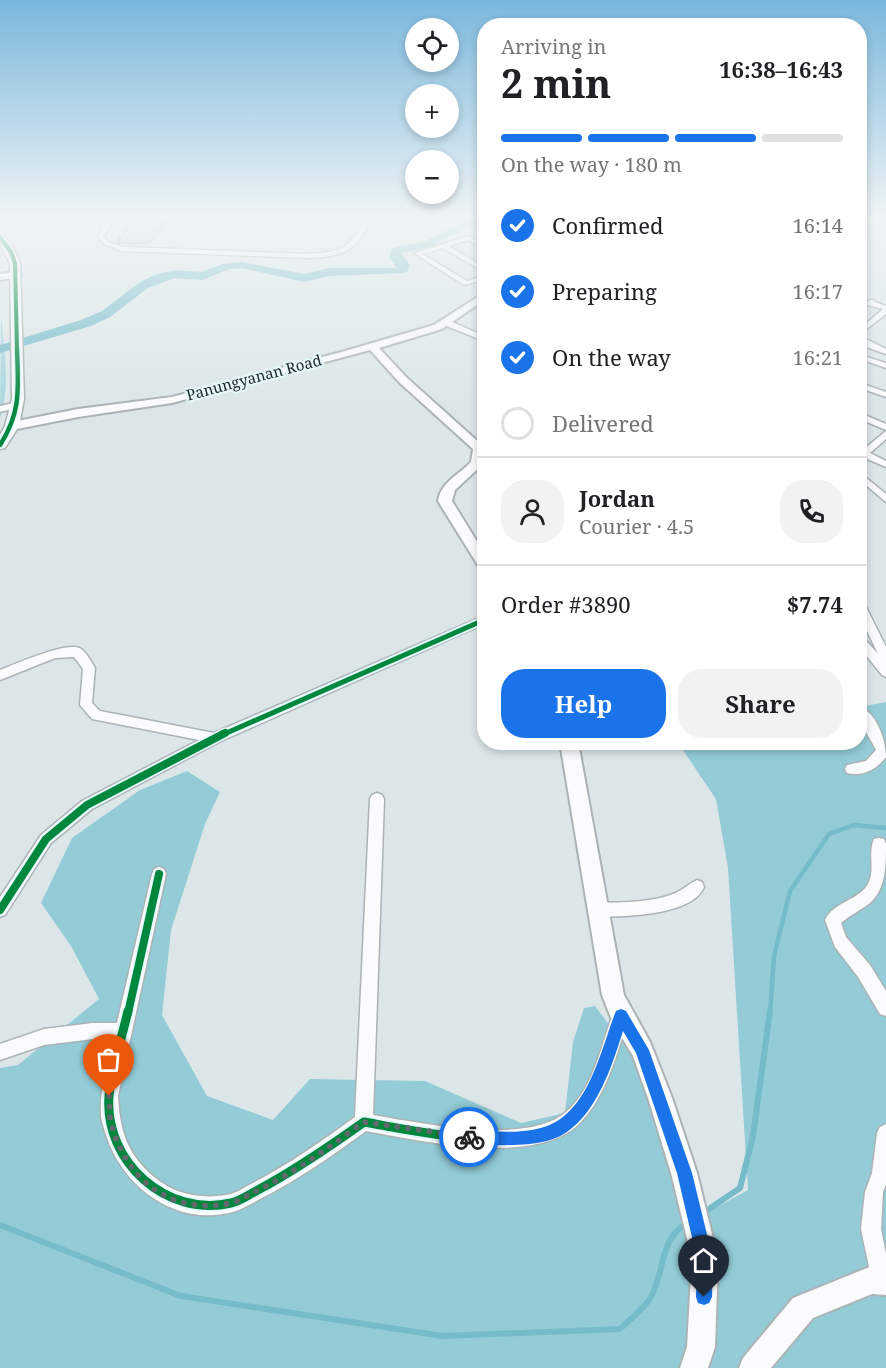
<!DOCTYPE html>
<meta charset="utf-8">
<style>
:root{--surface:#fff;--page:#f2f2f2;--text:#202124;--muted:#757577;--line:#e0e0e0;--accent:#1a73e8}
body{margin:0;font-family:"Noto Serif",serif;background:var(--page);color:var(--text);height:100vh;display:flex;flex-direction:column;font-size:22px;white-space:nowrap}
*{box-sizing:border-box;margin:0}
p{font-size:20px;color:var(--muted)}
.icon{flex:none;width:33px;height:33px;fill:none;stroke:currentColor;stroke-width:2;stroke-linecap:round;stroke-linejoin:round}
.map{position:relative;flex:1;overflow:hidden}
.sheet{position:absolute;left:477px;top:18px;width:390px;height:732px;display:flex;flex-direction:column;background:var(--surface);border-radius:24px;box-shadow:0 3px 9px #0003}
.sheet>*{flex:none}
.tools{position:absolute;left:405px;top:18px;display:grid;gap:12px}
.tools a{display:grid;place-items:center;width:54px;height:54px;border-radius:50%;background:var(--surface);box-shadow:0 3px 9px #0003;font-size:30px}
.pin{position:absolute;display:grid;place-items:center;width:51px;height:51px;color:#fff;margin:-62px -26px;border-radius:50% 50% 50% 0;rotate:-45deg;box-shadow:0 0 6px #0007}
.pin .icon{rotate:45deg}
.courier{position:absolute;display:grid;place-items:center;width:60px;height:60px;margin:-30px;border:4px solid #1a73e8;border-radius:50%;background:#fff;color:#222;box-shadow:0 2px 8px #0007}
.head em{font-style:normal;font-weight:700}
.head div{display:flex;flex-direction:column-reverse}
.head{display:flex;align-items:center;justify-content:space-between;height:102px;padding:0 24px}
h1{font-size:39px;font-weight:700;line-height:45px}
.bar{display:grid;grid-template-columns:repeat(4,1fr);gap:9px 6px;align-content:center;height:72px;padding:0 24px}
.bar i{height:8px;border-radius:4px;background:var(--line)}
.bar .on{background:var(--accent)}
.bar p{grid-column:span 4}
.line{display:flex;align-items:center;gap:15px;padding:0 24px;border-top:2px solid var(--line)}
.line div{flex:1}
.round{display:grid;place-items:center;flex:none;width:63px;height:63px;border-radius:24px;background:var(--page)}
ol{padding:0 24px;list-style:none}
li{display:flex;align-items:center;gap:18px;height:66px}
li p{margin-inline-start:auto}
li .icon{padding:6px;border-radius:50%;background:var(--accent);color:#fff;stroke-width:4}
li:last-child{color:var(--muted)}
li i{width:33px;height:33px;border:3px solid var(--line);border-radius:50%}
.button{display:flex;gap:12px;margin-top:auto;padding:12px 24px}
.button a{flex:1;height:69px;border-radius:24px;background:var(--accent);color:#fff;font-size:24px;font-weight:700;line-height:69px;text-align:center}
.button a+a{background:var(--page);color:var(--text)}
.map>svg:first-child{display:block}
.green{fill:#a7d6e0}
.forest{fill:#93ccd7}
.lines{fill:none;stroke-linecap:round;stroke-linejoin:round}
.stream-far1{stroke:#75bbc9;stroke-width:4.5}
.stream{stroke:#75bbc9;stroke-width:6}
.river{fill:#75bbc9;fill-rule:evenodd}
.building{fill:#c5cdd0;stroke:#a3abac;stroke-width:1.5}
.street-casing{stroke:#abb3b5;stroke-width:3}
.secondary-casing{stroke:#abb3b5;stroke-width:4}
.primary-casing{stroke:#abb3b5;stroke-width:3}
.street{fill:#fafbfc;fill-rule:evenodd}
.secondary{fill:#fafbfc;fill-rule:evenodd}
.primary{fill:#fafbfc;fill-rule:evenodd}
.cycleway-far4-casing{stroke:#e4f8fc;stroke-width:6}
.cycleway-far3-casing{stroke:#e4f8fc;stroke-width:8}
.cycleway-far2-casing{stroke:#e4f8fc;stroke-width:9}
.cycleway-far1-casing{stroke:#e4f8fc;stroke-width:11}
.cycleway-casing{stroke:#e4f8fc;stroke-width:13}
.cycleway-far4{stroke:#00873e;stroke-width:4}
.cycleway-far3{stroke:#00873e;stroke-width:4.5}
.cycleway-far2{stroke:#00873e;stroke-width:5}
.cycleway-far1{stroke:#00873e;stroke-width:8}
.cycleway{stroke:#00873e;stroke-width:9}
.route{fill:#1a73e8}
.done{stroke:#60696b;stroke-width:6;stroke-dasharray:0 10.8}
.labels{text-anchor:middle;stroke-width:4.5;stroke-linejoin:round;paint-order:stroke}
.far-street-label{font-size:15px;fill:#1e2527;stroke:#e4f8fc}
</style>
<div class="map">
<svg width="886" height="1368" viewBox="0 0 886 1368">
<rect width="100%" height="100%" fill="#dce6e9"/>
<!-- green -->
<path class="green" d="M1,315C4,349 11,385 0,418Z"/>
<!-- forest -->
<polygon class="forest" points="886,702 886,1368 0,1368 0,1068 18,1065 99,999 71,946 41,903 72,838 140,790 187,771 220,792 205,824 171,930 162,1015 207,1096 273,1120 310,1079 425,1081 521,1123 565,1113 573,1042 584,1008 595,1006 637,1062 657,1120 684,1225 748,1190 728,868 716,799 678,743 860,742 860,707"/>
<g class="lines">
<!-- stream-far1 -->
<polyline class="stream-far1" points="770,1013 774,956 790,891 829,834 854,825 886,828"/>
<!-- stream -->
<g class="stream">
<polyline points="709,1209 740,1188 753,1136 770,1011"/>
<path d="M0,1225L181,1296L443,1336L620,1329C631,1318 645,1309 652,1295C664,1271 660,1245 681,1227"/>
</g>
<!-- river -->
<path class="river" d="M484,218V224L472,226L441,240L434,246L401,253L410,265L408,271L403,273L330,276L304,282L242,268L229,269L202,280L175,278L148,288L110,317L91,326L0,353V345L81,320L102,311L140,282L154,275L175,270L201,272L223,264L242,262L304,274L330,268H397L389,257L391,250C402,243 417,246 428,240C446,231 462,221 484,218Z"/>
</g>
<!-- building -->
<polygon class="building" points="136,218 166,218 162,223 165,223 152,241 147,244 118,243 120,240 118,240"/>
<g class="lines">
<defs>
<g id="street">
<path d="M83,218L96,221L117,218L107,230L104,237L108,242L123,247L310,254C343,252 351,247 365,218H371C357,251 345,256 310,258L122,251L104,244L98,237L101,229L107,222L96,225L79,221L0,223V219Z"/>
<polygon points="469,236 484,245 484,249 468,240 449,246 484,267 484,272 443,248 422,254 467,281 484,276 484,280 464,285 414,253"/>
<polygon points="870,300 874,300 875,302 886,306 886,314 860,334 860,329 883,309 867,305 866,303"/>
<polygon points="444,321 450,321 484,336 484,341 444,325"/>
<polygon points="860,336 886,349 886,354 866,347 860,341"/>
<polygon points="860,355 886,363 886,368 860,359"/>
<polygon points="860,383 886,392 886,397 860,388"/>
<polygon points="18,402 22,405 21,407 0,412 0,406"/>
<polygon points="860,413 886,424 886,430 860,419"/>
<polygon points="886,431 886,439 870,453 886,461 886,467 865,458 860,461 860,449 863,450"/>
<polygon points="860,473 886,494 886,502 860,480"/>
<polygon points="860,601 865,605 886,647 886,677 882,675 860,648 860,637 864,638 878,654 860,616"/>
<path d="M484,616V624L219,742L92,809L51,843L5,915L0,917V897L41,835L82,801L199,740L92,719L80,705L83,669L74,657L55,658L0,680V670C14,665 68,640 81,649C86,652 92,663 95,668L92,703L100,711L214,733Z"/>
<path d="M860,707C877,713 886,741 886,757C877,769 863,777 847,773L845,769L847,765L866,761L876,750C869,736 858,723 860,707Z"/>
<path d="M377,793L382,795L384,799L373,1115C421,1123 527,1146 566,1112C595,1087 601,1043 615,1009L621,1007L627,1009L629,1015C618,1051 607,1095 580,1123C537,1167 421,1141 366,1131C332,1156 299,1179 262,1198C252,1203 243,1209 233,1212C177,1227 125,1189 107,1138C105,1131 102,1124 101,1116C99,1090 108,1065 113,1039H93L44,1045L0,1060V1044L44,1029L93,1023H117L152,874L154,869L159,867L164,869L166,874L118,1096C120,1130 126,1153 154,1177C175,1195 204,1200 231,1194C238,1192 245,1187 251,1184C288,1165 322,1141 355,1117L370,799L372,795Z"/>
<path d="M879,838L884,839L886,844C886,865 886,889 870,903C861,910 850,915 841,923L846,937L870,965L886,991V1016L880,1014L858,977L835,947L825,920C833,903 855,901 866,887C877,873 867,854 874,839Z"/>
<path d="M697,880L702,882L704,887C692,916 625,916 598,917L593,915L591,910L593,905L598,903C622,902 650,903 673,894C682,891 688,884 697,880Z"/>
<polygon points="886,1124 886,1184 883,1192 881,1229 886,1254 886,1289 882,1291 875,1288 872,1281 861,1229 865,1192 872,1173 877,1133 880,1127"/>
</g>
<g id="secondary">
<polygon points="16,272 21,275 19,277 0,280 0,274"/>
<path d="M484,293V300L442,329L379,348L407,378L484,447L483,464L455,490L452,501L484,553V569L479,567L438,501C441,482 459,475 471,462L473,449L399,382L370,350L172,403L78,417L12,430L6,426L12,422L78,409L172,397L345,351L434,325Z"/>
<polygon points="560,742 578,742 624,995 650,1042 672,1098 697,1173 718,1259 715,1347 708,1368 680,1368 687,1347 692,1259 671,1173 648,1098 633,1056 613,1023 602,995"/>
<polygon points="872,1266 886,1267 886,1295 872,1294 813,1318 771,1368 739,1368 743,1358 793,1298"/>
</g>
<path id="primary" d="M0,234C10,239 16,252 20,263L24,399L19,426L5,448L0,449V435L5,426L12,399L10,263L0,244Z"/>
</defs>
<!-- street casing -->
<use href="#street" class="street-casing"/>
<!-- secondary casing -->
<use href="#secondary" class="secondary-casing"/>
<!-- primary casing -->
<use href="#primary" class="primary-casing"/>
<!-- street -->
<use href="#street" class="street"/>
<!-- secondary -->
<use href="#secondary" class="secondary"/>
<!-- primary -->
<use href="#primary" class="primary"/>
<defs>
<polyline id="cycleway-far4" points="0,237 11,252 15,263 17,350"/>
<path id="cycleway-far3" d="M0,445C22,411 18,387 17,348"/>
<polyline id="cycleway-far2" points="222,735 484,620"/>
<g id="cycleway-far1">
<polyline points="0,910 46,839 87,805 225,733"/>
<polyline points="128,1013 159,874"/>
</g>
<path id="cycleway" d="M128,1011C122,1037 111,1071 109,1096C104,1162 167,1218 231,1203C240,1201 248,1195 256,1191C294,1171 329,1147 364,1122C416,1131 531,1158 573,1118C600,1093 611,1049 621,1015"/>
</defs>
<!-- cycleway-far4 casing -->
<use href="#cycleway-far4" class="cycleway-far4-casing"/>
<!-- cycleway-far3 casing -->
<use href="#cycleway-far3" class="cycleway-far3-casing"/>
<!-- cycleway-far2 casing -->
<use href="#cycleway-far2" class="cycleway-far2-casing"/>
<!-- cycleway-far1 casing -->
<use href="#cycleway-far1" class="cycleway-far1-casing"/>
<!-- cycleway casing -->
<use href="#cycleway" class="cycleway-casing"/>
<!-- cycleway-far4 -->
<use href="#cycleway-far4" class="cycleway-far4"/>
<!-- cycleway-far3 -->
<use href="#cycleway-far3" class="cycleway-far3"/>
<!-- cycleway-far2 -->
<use href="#cycleway-far2" class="cycleway-far2"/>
<!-- cycleway-far1 -->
<use href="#cycleway-far1" class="cycleway-far1"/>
<!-- cycleway -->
<use href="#cycleway" class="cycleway"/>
</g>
<!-- sky -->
<linearGradient id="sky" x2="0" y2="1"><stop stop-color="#7ab7dc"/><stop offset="0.53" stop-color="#eff4f5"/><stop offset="1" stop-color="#eff4f5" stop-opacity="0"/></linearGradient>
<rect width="886" height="409" fill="url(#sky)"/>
<!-- route -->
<path class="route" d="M621,1009L626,1011L649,1050L692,1173L713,1259L712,1297L709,1303L704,1305L698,1303L696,1297L697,1259L677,1173L636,1053L623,1031C611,1069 592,1130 547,1141C521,1147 495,1145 469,1144L464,1142L462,1137L464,1132L469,1130C493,1131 523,1135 547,1126C590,1110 601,1048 616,1011Z"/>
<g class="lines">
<!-- done -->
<path class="done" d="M109,1096C110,1104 109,1115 111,1123C126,1180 171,1216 231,1203C239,1201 248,1195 256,1191C295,1173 329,1147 364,1122L469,1137"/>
</g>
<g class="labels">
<!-- far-street labels -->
<g class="far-street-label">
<text transform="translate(254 378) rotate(-15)" y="5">Panungyanan Road</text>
</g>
</g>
</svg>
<div class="tools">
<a><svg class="icon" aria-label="locate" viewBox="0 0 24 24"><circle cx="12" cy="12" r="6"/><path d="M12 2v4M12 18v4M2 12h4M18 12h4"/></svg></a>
<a>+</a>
<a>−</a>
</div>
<div class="pin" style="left:109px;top:1096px;background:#ea580c"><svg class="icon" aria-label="bag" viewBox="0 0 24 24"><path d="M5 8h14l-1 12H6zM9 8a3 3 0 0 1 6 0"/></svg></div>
<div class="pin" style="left:704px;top:1297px;background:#1f2937"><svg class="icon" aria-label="home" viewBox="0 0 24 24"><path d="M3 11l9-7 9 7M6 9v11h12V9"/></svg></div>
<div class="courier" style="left:469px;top:1137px"><svg class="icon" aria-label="bike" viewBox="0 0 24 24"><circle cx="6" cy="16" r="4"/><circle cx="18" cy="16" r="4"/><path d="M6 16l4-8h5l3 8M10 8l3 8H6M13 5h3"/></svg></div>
<section class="sheet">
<div class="head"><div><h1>2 min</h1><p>Arriving in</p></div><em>16:38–16:43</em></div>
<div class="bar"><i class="on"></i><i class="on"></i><i class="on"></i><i></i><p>On the way · 180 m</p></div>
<ol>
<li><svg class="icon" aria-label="check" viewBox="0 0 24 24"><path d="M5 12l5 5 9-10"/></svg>Confirmed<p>16:14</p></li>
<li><svg class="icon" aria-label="check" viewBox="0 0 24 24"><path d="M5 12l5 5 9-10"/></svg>Preparing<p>16:17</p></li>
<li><svg class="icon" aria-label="check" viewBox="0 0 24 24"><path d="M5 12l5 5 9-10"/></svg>On the way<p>16:21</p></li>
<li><i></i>Delivered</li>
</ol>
<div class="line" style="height:108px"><a class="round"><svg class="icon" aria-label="person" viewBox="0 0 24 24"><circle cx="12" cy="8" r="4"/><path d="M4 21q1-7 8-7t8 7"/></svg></a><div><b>Jordan</b><p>Courier · 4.5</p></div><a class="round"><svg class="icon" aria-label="phone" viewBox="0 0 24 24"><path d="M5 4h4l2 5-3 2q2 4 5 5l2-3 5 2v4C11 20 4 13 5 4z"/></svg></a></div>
<div class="line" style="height:78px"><div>Order #3890</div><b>$7.74</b></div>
<div class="button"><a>Help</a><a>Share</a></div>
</section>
</div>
